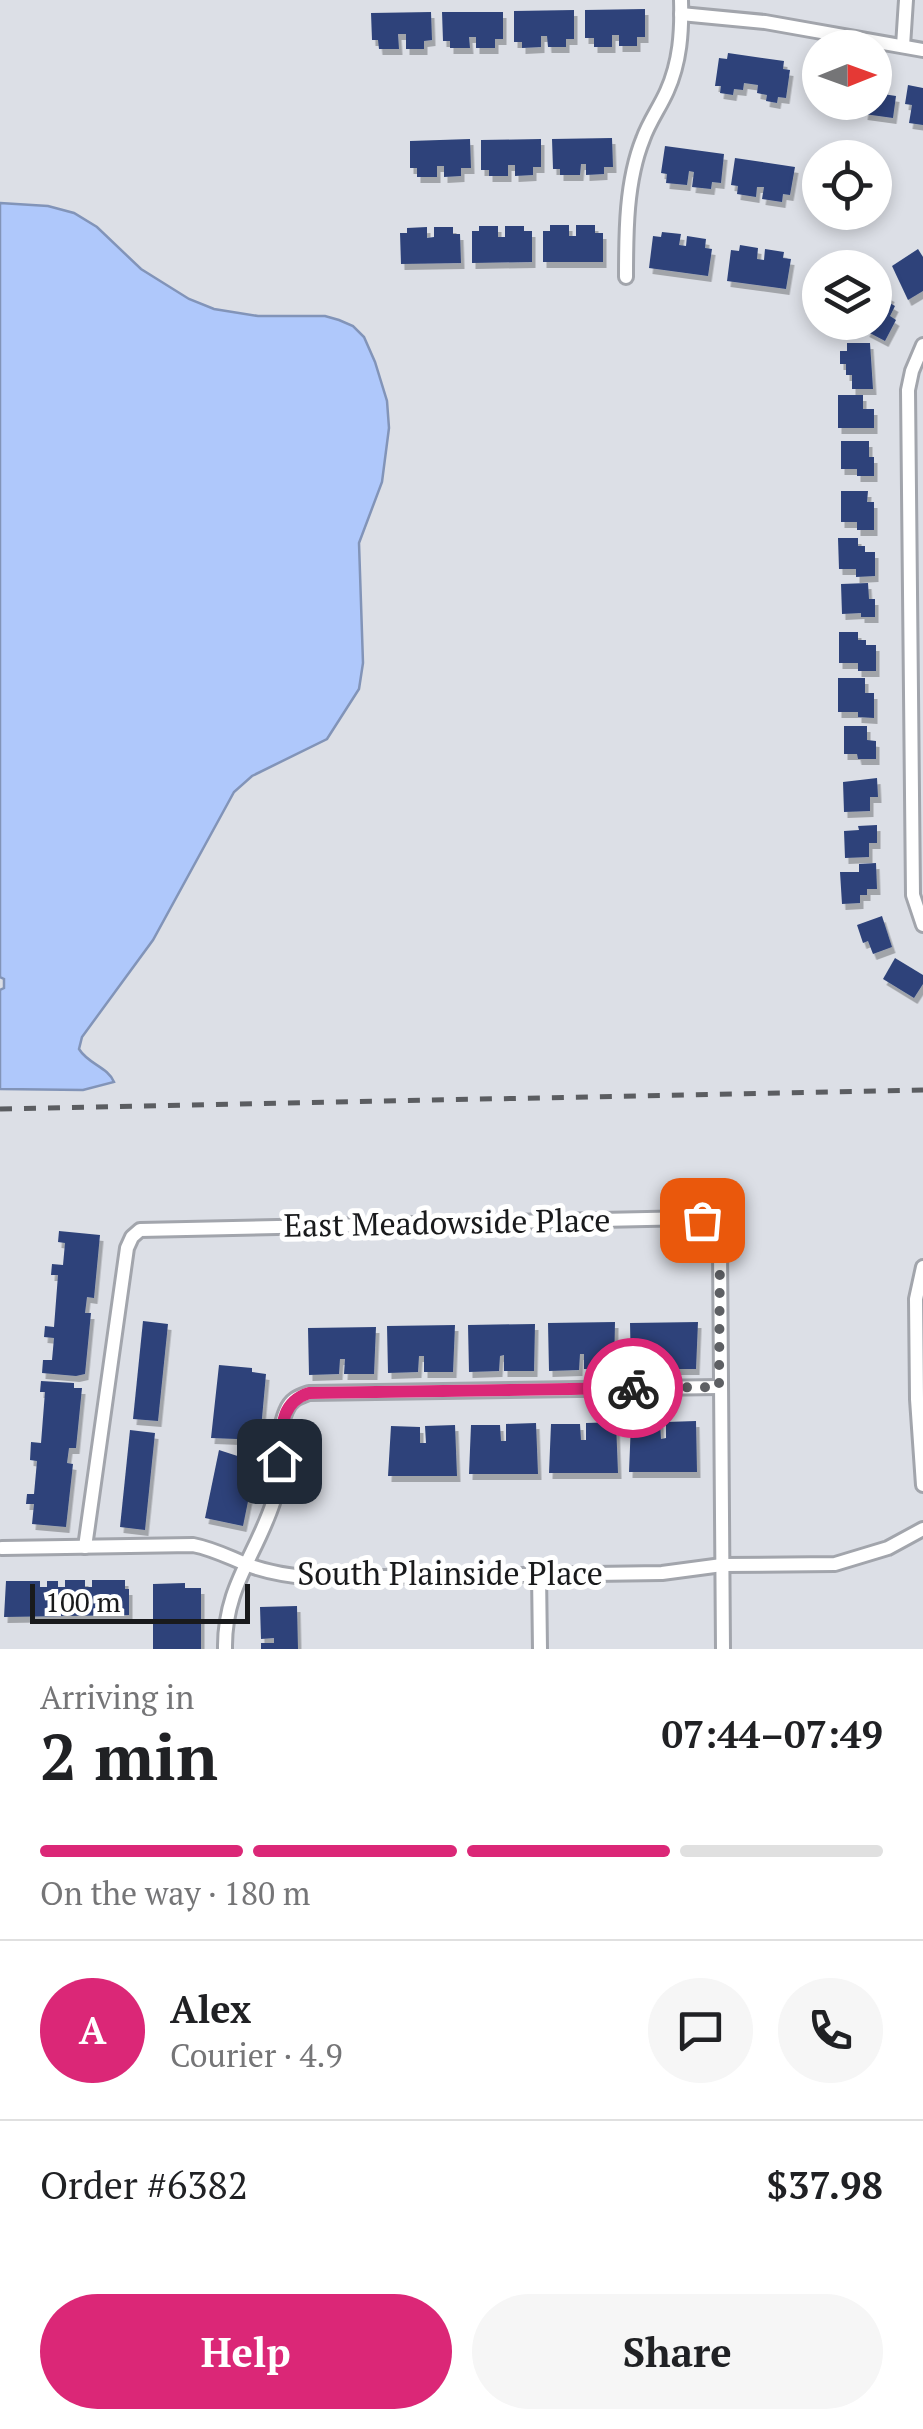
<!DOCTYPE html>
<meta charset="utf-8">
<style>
:root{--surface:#fff;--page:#f6f6f6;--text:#202124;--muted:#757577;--line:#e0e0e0;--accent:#db2777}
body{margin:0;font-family:"PT Serif",serif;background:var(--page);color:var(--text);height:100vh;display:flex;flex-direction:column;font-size:38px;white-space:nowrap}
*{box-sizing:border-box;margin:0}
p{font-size:32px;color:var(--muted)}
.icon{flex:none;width:55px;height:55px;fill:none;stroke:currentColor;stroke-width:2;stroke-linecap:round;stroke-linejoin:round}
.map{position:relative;height:1649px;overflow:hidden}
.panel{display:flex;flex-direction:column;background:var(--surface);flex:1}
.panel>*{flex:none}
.needle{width:65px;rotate:89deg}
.fabs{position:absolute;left:802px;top:30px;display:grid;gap:20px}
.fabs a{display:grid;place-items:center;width:90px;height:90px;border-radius:50%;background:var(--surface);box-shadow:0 5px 15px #0003;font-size:50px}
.scale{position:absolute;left:30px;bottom:25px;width:220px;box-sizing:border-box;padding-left:10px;border:5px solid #191a1c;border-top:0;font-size:28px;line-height:35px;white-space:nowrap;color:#191a1c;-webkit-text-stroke:8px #fff;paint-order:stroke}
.pin{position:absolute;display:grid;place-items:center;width:85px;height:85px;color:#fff;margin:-42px;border-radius:20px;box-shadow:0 5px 15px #0006}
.courier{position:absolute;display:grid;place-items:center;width:100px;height:100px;margin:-50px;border:8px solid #db2777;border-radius:50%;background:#fff;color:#222;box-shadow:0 2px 12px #0007}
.headline em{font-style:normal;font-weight:700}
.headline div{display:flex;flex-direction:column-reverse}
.headline{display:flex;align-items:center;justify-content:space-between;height:170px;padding:0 40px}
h1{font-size:65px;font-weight:700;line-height:75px}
.bar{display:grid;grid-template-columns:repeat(4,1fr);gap:15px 10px;align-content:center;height:120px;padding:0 40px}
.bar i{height:12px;border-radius:8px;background:var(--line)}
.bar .on{background:var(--accent)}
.bar p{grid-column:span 4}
.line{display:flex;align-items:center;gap:25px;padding:0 40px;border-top:2px solid var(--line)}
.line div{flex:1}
.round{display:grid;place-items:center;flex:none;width:105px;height:105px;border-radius:52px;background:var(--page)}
.cta{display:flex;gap:20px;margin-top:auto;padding:20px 40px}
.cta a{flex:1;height:115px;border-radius:60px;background:var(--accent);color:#fff;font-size:40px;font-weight:700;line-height:115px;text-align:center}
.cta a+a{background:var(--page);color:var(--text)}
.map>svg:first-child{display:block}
.water{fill:#afc8fb;stroke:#8294b8;stroke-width:2.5}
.building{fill:#2e437a;filter:url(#shadow)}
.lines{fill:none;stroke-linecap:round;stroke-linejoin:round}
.street-casing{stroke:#a2a5ac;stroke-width:18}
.street{stroke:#fff;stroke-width:12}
.rail{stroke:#5b5d61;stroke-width:5;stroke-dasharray:12 12;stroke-linecap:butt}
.done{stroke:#5d5f63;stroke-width:10;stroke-dasharray:0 18}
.route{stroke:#db2777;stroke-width:12}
.labels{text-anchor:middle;stroke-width:10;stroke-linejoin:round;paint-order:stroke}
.street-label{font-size:32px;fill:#191a1c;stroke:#fff}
</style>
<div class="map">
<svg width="923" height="1649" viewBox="0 0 923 1649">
<defs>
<filter id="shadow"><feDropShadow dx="3.5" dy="6" stdDeviation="0" flood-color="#0004"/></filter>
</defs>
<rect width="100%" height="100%" fill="#dcdfe6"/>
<!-- water -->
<path class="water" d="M0,203L48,206L74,213L97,227L141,269L189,299L214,309L258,316H325L339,320L353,326L364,337L375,362L387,401L389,428L382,482L359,543L363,663L359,689L327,739L252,776L234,792L153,940L82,1037L79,1049C88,1064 108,1067 114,1082L83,1090L0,1089V990L4,988V979L0,977Z"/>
<!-- building -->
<g class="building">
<polygon points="645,9 645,37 637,37 637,46 619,46 619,35 612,35 612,47 594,47 594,38 585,38 585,10"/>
<polygon points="574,10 574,39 566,39 566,47 548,47 547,36 541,36 541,47 522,48 522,42 514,42 514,11"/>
<polygon points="431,12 432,40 424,41 424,49 406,49 406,34 398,34 399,49 379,49 378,40 372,40 371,13"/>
<polygon points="442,12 503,12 503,39 495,39 495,48 476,48 476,37 469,37 470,48 450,48 450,41 443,41"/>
<polygon points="728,53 784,61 783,69 790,70 786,98 778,97 777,103 766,101 767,95 757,93 758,85 744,83 743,90 734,89 733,95 720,93 721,86 715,86 719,58 727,59"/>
<polygon points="875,77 886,79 883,94 896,96 893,118 864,114 866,102 875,102"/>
<polygon points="908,85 923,88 923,125 909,123 912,105 905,104"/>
<polygon points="612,138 613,167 604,167 604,174 586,175 586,164 581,164 580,175 560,175 560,169 553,169 552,139"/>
<polygon points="470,139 471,168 461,168 461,176 444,177 444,166 437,166 437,177 417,177 417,168 410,168 410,141"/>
<polygon points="541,139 541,167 533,167 533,175 515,176 515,165 508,165 508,176 489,176 489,170 481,170 481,140"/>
<polygon points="665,146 724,154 721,183 712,182 711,189 692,187 694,172 689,171 687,185 666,183 667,174 661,173"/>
<polygon points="735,158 795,167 790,195 783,194 782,202 762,199 764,187 757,187 756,197 737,194 738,186 731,185"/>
<polygon points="550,225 569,225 569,236 576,236 576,225 595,225 595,233 603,233 603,262 543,262 543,231 550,231"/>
<polygon points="479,226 498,226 498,237 505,237 505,226 524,226 524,231 532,231 532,262 472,263 472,231 479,231"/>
<polygon points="427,227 427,238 434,237 434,227 453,227 453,234 460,234 461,263 401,264 400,233 407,233 407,228"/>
<polygon points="662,232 681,234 679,245 686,246 687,236 706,239 705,248 712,249 708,276 649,268 653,236 661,237"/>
<polygon points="740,245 758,248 757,259 764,260 765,249 784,252 783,258 791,259 786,289 727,281 731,250 739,251"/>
<polygon points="918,249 923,257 923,291 908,300 892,266"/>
<polygon points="875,288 891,296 888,302 895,306 890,316 896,320 885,341 866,331 870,322 875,322"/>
<polygon points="847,343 870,343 873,389 852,389 852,375 846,375 846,364 840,364 840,351 847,351"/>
<polygon points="838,395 863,395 863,409 874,409 874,428 838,428"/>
<polygon points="841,441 869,441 869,457 874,457 874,476 857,476 857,469 841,469"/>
<polygon points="841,491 868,491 867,502 874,502 874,530 857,530 857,522 841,522"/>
<polygon points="838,538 858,538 858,546 865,546 865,552 875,552 875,576 856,577 856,569 839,569"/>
<polygon points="868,583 869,599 875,599 875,617 861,617 861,613 842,614 841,584"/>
<polygon points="839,632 858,632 858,640 866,640 866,645 876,645 876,671 858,671 858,663 839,663"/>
<polygon points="838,678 865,678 865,693 874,693 874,718 858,717 858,712 838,712"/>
<polygon points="844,726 867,726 867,740 876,741 876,759 858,759 857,754 844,754"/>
<polygon points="877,778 878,797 870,797 870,811 844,812 843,782"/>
<polygon points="877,825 877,843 869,843 869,857 845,858 844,831 859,830 858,826"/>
<polygon points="876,863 877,889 867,889 867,895 860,895 860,903 842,904 840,872 859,872 859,864"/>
<polygon points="882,916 892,947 873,954 868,941 863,943 857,925"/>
<polygon points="895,958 923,975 923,984 914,998 883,979"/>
<polygon points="59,1231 100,1235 94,1298 87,1297 85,1313 91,1313 85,1374 76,1376 42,1373 43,1360 52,1360 54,1338 44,1337 45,1326 54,1327 58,1275 51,1275 52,1264 63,1265 65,1243 58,1242"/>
<polygon points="143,1321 168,1324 158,1421 133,1419"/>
<polygon points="615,1322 614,1370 584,1369 584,1354 580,1354 579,1370 549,1371 548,1323"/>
<polygon points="698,1322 696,1369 666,1369 667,1354 662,1354 661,1369 631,1371 630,1323"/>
<polygon points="535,1324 534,1371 504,1371 504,1355 500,1356 499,1371 469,1372 468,1325"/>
<polygon points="455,1325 453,1372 424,1372 424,1356 419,1356 418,1372 388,1373 387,1326"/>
<polygon points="376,1327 374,1374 344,1374 345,1359 340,1359 339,1374 309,1375 308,1328"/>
<polygon points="219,1365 252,1368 252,1372 266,1374 260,1440 211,1438"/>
<polygon points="41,1381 74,1383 74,1388 82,1388 76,1448 69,1448 67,1463 73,1464 66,1527 32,1524 34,1504 26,1504 27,1494 34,1494 37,1461 30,1460 31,1442 41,1443 45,1392 40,1392"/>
<polygon points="696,1421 697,1472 629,1472 631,1422 660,1422 661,1439 666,1438 666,1422"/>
<polygon points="616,1422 618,1473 549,1473 551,1424 580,1424 581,1440 586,1440 586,1423"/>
<polygon points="536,1423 538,1474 469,1474 471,1425 500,1425 501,1441 506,1441 506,1424"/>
<polygon points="455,1425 457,1476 388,1476 391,1426 420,1427 420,1443 426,1443 425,1426"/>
<polygon points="130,1430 155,1433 145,1530 120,1527"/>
<polygon points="219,1450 256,1462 243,1526 205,1518"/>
<polygon points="65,1580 85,1580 85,1587 92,1587 92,1580 125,1580 125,1589 129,1589 129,1615 4,1617 6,1581 40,1581 40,1587 47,1587 47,1581 58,1581 58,1587 65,1587"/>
<polygon points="185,1583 185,1588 201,1588 201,1649 153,1649 153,1584"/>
<polygon points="297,1606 298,1649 261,1649 261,1643 274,1643 274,1638 261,1639 260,1607"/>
</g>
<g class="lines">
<defs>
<g id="street">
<polyline points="681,14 765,22 923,50"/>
<polyline points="903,46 906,0"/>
<path d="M626,277C626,233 626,181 643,139C649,122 660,107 667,91C680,62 682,32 681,0"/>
<polyline points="923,345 912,371 908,390 913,895 923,925"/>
<polyline points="923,1267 916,1299 917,1399 923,1485"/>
<path d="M85,1547L127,1248L132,1237L140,1230L693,1218C708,1222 717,1231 720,1247L723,1649"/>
<path d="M2,1548L193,1545C214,1549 228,1557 248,1565C269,1573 290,1576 313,1578L662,1573L722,1565L835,1564L888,1548L923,1529"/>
<polyline points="539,1573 540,1649"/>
<path d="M225,1649C224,1588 255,1557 273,1503C282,1474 274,1439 286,1411C291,1399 298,1397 309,1393L719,1387"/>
</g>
</defs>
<!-- street casing -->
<use href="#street" class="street-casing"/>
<!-- street -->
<use href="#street" class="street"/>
<!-- rail -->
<polyline class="rail" points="0,1109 923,1090"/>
</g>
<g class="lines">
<!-- done -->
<polyline class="done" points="633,1388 719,1387 720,1247 718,1237 702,1220"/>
<!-- route -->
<path class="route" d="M279,1461C282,1432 278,1403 309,1393L633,1388"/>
</g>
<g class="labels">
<!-- street labels -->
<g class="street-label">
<text transform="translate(447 1223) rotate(-1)" y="11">East Meadowside Place</text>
<text x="450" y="1585">South Plainside Place</text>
</g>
</g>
</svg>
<div class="fabs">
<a><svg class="needle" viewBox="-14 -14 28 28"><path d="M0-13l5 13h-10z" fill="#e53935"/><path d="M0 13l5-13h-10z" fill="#757577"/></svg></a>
<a><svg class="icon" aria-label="locate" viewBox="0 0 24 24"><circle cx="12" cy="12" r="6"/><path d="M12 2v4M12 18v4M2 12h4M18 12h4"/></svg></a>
<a><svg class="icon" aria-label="layers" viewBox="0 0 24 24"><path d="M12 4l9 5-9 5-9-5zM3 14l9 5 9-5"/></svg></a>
</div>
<div class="scale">100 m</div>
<div class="pin" style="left:702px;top:1220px;background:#ea580c"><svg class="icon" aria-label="bag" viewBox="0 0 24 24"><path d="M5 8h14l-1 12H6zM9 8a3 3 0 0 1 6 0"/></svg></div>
<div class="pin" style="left:279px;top:1461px;background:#1f2937"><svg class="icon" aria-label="home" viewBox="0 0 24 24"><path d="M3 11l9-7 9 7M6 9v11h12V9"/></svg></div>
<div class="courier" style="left:633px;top:1388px"><svg class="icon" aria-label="bike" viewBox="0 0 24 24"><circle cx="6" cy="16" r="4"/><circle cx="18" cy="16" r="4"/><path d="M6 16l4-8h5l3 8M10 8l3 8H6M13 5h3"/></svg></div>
</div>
<section class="panel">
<div class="headline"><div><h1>2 min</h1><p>Arriving in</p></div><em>07:44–07:49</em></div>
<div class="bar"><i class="on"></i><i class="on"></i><i class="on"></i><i></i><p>On the way · 180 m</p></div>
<div class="line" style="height:180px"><b class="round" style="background:var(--accent);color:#fff">A</b><div><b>Alex</b><p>Courier · 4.9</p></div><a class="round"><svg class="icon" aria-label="chat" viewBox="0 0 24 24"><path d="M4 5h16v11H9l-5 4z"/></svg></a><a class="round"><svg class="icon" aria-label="phone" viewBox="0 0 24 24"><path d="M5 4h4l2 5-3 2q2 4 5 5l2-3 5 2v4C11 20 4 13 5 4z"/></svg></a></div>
<div class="line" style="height:130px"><div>Order #6382</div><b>$37.98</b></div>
<div class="cta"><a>Help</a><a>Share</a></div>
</section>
